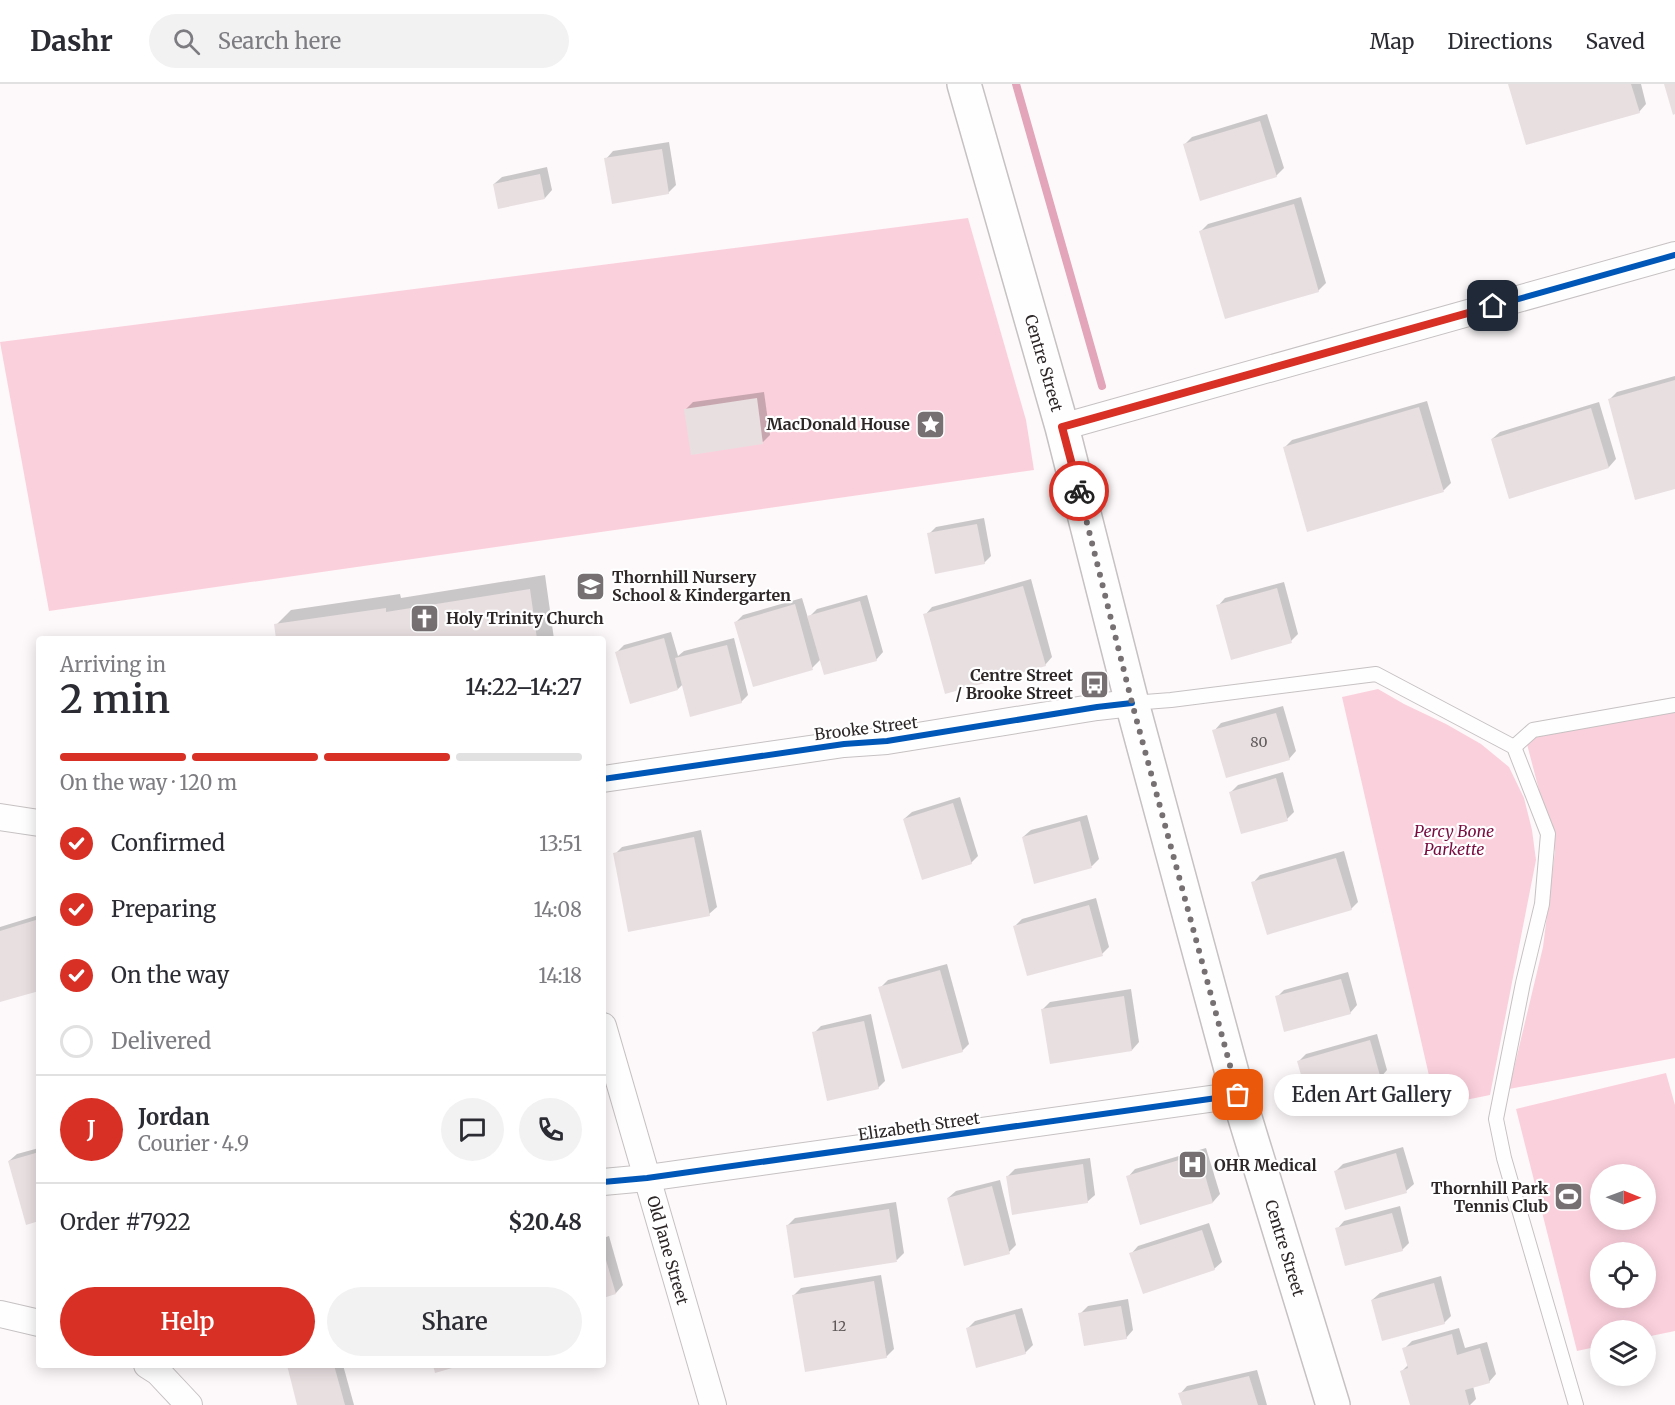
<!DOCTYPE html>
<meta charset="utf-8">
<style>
:root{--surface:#fff;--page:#f2f2f3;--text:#2b2b33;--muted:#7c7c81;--line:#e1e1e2;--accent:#d93025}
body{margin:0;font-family:Merriweather,serif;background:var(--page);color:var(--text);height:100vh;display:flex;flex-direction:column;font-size:22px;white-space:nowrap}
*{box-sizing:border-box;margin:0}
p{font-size:20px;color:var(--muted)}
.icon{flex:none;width:33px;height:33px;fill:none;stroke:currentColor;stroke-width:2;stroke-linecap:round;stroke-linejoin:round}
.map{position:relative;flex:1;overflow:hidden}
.sheet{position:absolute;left:36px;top:552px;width:570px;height:732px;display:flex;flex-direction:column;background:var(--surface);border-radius:6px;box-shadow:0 3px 15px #0003}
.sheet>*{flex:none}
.needle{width:39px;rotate:91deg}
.buttons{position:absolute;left:1590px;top:1080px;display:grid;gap:12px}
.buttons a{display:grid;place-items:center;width:66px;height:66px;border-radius:50%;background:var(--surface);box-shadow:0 3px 15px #0003;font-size:30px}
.pin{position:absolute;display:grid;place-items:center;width:51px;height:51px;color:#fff;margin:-26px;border-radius:12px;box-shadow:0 3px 9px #0006}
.courier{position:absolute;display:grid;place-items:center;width:60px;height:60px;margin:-30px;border:4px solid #d93025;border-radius:50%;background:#fff;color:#222;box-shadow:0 2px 8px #0007}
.bubble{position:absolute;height:42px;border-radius:21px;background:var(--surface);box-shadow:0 3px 15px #0003;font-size:20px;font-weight:600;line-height:42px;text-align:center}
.overview em{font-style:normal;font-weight:600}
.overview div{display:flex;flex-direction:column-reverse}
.overview{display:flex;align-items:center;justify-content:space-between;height:102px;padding:0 24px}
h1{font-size:39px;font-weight:600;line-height:45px}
.bar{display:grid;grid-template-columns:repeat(4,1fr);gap:9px 6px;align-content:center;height:72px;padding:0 24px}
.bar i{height:8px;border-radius:4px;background:var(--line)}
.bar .on{background:var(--accent)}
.bar p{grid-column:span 4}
.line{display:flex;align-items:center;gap:15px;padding:0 24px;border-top:2px solid var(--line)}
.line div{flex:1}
.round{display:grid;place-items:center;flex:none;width:63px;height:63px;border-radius:32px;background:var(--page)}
ol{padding:0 24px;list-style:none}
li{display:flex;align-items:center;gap:18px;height:66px}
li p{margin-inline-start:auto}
li .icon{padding:6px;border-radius:50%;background:var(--accent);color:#fff;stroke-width:4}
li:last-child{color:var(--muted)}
li i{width:33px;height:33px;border:3px solid var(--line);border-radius:50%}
.action{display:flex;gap:12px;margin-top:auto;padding:12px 24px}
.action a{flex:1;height:69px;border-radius:36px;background:var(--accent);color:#fff;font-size:24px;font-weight:600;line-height:69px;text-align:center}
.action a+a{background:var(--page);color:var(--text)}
header{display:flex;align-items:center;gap:36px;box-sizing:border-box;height:84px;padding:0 30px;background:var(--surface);border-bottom:2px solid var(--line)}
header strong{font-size:28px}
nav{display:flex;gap:33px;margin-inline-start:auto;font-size:21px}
.search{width:420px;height:54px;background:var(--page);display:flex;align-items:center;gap:15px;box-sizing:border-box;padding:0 21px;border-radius:33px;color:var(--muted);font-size:22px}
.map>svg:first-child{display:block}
.green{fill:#fbd0dd;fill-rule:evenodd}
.shadow{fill:#0003}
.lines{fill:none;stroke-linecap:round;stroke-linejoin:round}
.stream{stroke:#e3a5b9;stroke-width:8}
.building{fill:#e8dfe1}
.lane-casing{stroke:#c6c1c2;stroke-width:16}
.street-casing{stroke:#c6c1c2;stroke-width:28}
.secondary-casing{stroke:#c6c1c2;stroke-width:36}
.lane{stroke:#fffefe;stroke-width:14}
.street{stroke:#fffefe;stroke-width:26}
.secondary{stroke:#fffefe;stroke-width:33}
.cycleway-casing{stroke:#fff;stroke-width:10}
.cycleway{stroke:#0057b8;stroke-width:6}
.done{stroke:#767072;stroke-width:6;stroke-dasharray:0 10.8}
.route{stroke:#d93025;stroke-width:8}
.labels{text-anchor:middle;stroke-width:4.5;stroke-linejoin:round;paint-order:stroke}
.number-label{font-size:14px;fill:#5f5859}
.street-label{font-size:16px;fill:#2d2728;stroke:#fff}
.poi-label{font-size:16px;font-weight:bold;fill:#2d2728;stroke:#fff;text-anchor:end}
.park-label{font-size:16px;font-style:italic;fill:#780e40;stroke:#fff}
</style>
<header>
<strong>Dashr</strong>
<div class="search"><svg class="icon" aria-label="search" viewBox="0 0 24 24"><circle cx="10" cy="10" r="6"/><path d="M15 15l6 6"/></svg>Search here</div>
<nav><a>Map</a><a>Directions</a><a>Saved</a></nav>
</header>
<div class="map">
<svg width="1675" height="1321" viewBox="0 0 1675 1321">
<rect width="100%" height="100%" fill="#fdf9fa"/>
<!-- green -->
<g class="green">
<polygon points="968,134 1026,336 1034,386 49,527 0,258"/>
<polygon points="1378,605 1404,620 1446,640 1481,660 1509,683 1524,714 1532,746 1536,776 1490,1011 1436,1022 1342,613"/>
<polygon points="1675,622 1675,974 1509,1005 1543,863 1555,767 1523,645"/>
<path d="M1666,989L1675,1021V1247L1646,1253V1246H1600V1262L1577,1267L1516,1025ZM1646,1090V1136H1600V1090ZM1600,1168H1646V1214H1600Z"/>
</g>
<!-- shadow -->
<g class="shadow">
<polygon points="1510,0 1641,0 1646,20 1639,28"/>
<polygon points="1267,30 1284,84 1276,92 1184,61 1192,53"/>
<polygon points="669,58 676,101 668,109 606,75 613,67"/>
<polygon points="547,83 552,106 545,114 494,100 502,93"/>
<polygon points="1301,113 1326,199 1318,207 1201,147 1208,140"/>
<polygon points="1675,292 1675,403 1609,316 1617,308"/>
<polygon points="764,308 770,351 763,358 685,326 693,318"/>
<polygon points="1427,317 1451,399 1444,406 1308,446 1284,364 1292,356"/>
<polygon points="1599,318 1616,375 1609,383 1492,355 1500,348"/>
<polygon points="984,434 991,472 984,479 929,450 936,443"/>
<polygon points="545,491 554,555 278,555 276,541 291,526 400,510 401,514"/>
<polygon points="1031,495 1052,573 1045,581 925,531 932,523"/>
<polygon points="1284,498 1298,550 1291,557 1218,522 1225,514"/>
<polygon points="867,511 883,568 876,576 821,575 812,584 736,538 743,531 802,514 808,534 817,525"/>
<polygon points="671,548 678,572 684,567 734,554 748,611 741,618 683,600 678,605 617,568 624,561"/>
<polygon points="1283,622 1296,667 1289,675 1214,647 1221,639"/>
<polygon points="1283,688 1294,728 1287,735 1231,708 1238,701"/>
<polygon points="960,713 978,772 971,779 904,735 912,728"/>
<polygon points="1087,731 1099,775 1092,782 1035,798 1023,753 1031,746"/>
<polygon points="701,746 717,823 709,830 615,770 622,763"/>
<polygon points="1344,767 1358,818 1351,825 1253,799 1260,791"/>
<polygon points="1096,814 1109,863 1102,870 1015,842 1022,835"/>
<polygon points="39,831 39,905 0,917 0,843"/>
<polygon points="947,880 969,960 962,967 880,904 888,896"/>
<polygon points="1348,888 1357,921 1350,929 1277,913 1284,906"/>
<polygon points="1131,905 1139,958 1132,966 1043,925 1050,918"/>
<polygon points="871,930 885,997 878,1004 814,949 821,942"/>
<polygon points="1377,950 1387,986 1380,994 1299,977 1306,970"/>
<polygon points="1403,1063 1414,1100 1406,1107 1336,1087 1343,1080"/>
<polygon points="39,1064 39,1135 9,1077 17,1070"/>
<polygon points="1206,1064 1220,1110 1213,1118 1141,1139 1128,1093 1135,1085"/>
<polygon points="1090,1074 1095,1111 1087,1118 1008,1092 1015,1085"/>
<polygon points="1000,1096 1016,1161 1009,1168 948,1114 956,1107"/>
<polygon points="896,1118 904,1169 897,1176 787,1142 795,1134"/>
<polygon points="1400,1122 1409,1159 1402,1166 1337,1145 1344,1137"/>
<polygon points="1209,1139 1222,1178 1214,1185 1131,1170 1138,1162"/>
<polygon points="609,1152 623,1201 616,1209 603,1212 603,1154"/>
<polygon points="881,1191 894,1265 886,1273 793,1212 801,1204"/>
<polygon points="1441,1192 1451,1232 1444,1239 1372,1216 1380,1209"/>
<polygon points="1128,1215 1133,1246 1126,1254 1080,1230 1088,1222"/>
<polygon points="1022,1224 1033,1261 1025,1269 967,1245 975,1237"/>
<polygon points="1459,1244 1465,1264 1487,1258 1496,1290 1489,1298 1473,1302 1476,1315 1470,1321 1412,1321 1402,1287 1409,1280 1404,1265 1412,1257"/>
<polygon points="289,1281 343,1281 354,1321 299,1321"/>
<polygon points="1257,1286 1267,1321 1183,1321 1180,1310 1187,1302"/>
</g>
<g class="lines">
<!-- stream -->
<polyline class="stream" points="1016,0 1102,302"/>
</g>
<!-- building -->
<g class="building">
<polygon points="1508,0 1631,0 1640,29 1526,61"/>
<polygon points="1664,0 1675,0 1675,30 1673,31"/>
<polygon points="1260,37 1277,93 1200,117 1183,60"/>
<polygon points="662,65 669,110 612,120 604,74"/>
<polygon points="540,90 545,115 498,125 493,100"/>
<polygon points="1294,120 1319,208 1225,235 1199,147"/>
<polygon points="1675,296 1675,405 1635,416 1608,315"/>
<polygon points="757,314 763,360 691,371 684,325"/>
<polygon points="1419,323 1444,408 1307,448 1283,363"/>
<polygon points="1591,324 1609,384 1509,415 1491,355"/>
<polygon points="977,440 985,480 935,490 927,449"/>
<polygon points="1023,502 1046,582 945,610 923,530"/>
<polygon points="1277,504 1292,559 1231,576 1216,521"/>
<polygon points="530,505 537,555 276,555 274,540 386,524 386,528"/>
<polygon points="860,517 877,577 824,591 807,532"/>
<polygon points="795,520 813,586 753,603 734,538"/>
<polygon points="664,554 678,606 630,620 615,568"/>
<polygon points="727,561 742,619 690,633 675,574"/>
<polygon points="1276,629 1290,676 1226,694 1212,646"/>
<polygon points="1276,694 1288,737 1241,750 1229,708"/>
<polygon points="953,719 972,780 922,796 903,735"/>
<polygon points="1080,737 1092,784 1034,800 1022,753"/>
<polygon points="694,753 710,832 628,848 613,769"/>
<polygon points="1336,774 1352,826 1267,851 1251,798"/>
<polygon points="1089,821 1103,872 1027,892 1013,842"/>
<polygon points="39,835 39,907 0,918 0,847"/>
<polygon points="940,886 963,968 902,985 878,903"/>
<polygon points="1341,895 1351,930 1284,948 1275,912"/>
<polygon points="1124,912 1132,967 1050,980 1041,925"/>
<polygon points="864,937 879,1005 827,1017 812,948"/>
<polygon points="1370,956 1381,995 1308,1015 1297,977"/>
<polygon points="39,1068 39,1137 26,1141 8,1077"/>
<polygon points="1396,1069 1407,1109 1345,1126 1334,1087"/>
<polygon points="1199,1070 1213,1119 1140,1141 1126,1092"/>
<polygon points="1083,1080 1088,1119 1012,1131 1006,1092"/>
<polygon points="992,1102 1010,1170 964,1182 947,1114"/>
<polygon points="889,1125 897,1178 794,1194 786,1141"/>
<polygon points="1392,1129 1403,1167 1345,1182 1335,1144"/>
<polygon points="1202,1146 1215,1186 1143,1210 1129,1169"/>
<polygon points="603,1166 616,1210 603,1214"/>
<polygon points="874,1197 887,1274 805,1288 792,1211"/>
<polygon points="1434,1199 1445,1240 1382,1257 1371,1216"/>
<polygon points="1121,1222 1127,1255 1084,1262 1078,1229"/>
<polygon points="1015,1230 1026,1270 976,1284 966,1244"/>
<polygon points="1452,1250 1457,1271 1480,1264 1490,1299 1465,1306 1469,1321 1410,1321 1400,1287 1408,1284 1402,1264"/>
<polygon points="287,1281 334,1281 345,1321 297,1321"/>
<polygon points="433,1281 459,1281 459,1282 435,1289"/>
<polygon points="1249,1292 1258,1321 1182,1321 1178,1309"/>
</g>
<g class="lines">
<defs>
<g id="lane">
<polyline points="1132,619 1171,616 1376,590 1514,663 1548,750 1542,820 1523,899 1496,1035 1504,1074 1576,1321"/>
<polyline points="1514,663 1533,646 1675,621"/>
</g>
<g id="street">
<polyline points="1062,343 1675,171"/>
<polyline points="603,695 844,660 887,657 1097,623 1132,619"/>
<polyline points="0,733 39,739"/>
<polyline points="603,942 713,1321"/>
<polyline points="603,1098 647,1094 1238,1011"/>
<polyline points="0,1230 39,1239"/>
<polyline points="147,1281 158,1288 189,1321"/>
</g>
<polyline id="secondary" points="964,0 1062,343 1132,619 1238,1011 1333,1321"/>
</defs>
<!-- lane casing -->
<use href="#lane" class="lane-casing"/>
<!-- street casing -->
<use href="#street" class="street-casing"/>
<!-- secondary casing -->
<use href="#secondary" class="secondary-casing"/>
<!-- lane -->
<use href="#lane" class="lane"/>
<!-- street -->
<use href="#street" class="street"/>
<!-- secondary -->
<use href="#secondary" class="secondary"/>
<defs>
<g id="cycleway">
<polyline points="1062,343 1675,171"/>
<polyline points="603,695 844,660 887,657 1097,623 1132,619"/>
<polyline points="603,1098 647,1094 1238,1011"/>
</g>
</defs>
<!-- cycleway casing -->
<use href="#cycleway" class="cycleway-casing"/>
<!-- cycleway -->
<use href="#cycleway" class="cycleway"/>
</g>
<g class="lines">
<!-- done -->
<polyline class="done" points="1079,407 1132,619 1238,1011"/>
<!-- route -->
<polyline class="route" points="1079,407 1062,343 1493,222"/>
</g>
<!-- icons -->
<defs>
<symbol id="sight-square" viewBox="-11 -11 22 22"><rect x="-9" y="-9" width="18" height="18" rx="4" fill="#767072" stroke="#fff"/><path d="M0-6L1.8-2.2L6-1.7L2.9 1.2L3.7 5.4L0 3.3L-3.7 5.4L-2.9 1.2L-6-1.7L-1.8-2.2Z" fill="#fff"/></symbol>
<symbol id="school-square" viewBox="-11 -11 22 22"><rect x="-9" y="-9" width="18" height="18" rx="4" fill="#767072" stroke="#fff"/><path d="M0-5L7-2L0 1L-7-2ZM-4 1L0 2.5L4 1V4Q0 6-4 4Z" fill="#fff"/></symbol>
<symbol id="church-square" viewBox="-11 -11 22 22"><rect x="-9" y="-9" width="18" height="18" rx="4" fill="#767072" stroke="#fff"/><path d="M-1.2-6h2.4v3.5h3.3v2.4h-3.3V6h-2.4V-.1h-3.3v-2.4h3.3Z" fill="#fff"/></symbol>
<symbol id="bus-square" viewBox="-11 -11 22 22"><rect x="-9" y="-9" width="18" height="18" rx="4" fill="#767072" stroke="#fff"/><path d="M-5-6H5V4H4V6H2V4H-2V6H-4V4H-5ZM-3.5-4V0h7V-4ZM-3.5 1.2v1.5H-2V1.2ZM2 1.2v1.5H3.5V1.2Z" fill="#fff"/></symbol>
<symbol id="hospital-square" viewBox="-11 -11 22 22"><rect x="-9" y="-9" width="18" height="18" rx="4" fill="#767072" stroke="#fff"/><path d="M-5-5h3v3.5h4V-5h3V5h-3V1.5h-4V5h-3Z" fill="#fff"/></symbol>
<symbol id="stadium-square" viewBox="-11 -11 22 22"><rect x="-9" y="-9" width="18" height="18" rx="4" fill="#767072" stroke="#fff"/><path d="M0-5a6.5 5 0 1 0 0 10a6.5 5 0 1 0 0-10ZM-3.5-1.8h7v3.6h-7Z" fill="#fff"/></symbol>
</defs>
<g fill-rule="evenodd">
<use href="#sight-square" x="914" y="324" width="33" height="33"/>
<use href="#school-square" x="574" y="486" width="33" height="33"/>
<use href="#church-square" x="408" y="518" width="33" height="33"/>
<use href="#bus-square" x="1078" y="584" width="33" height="33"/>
<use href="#hospital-square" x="1176" y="1064" width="33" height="33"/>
<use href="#stadium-square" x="1552" y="1096" width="33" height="33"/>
</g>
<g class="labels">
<!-- number labels -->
<g class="number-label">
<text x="1259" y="663">80</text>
<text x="839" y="1247">12</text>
</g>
<!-- street labels -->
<g class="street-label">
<text transform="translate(1044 279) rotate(74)" y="6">Centre Street</text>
<text transform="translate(866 644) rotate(-7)" y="6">Brooke Street</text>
<text transform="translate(919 1042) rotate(-8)" y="6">Elizabeth Street</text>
<text transform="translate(1285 1164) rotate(73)" y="6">Centre Street</text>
<text transform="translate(668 1166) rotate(74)" y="6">Old Jane Street</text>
</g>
<!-- poi labels -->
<g class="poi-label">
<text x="910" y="346">MacDonald House</text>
<text x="612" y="499" text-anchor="start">Thornhill Nursery<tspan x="612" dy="18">School &amp; Kindergarten</tspan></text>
<text x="446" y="540" text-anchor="start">Holy Trinity Church</text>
<text x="1073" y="597">Centre Street<tspan x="1073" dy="18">/ Brooke Street</tspan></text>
<text x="1214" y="1087" text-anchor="start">OHR Medical</text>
<text x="1548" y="1110">Thornhill Park<tspan x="1548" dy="18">Tennis Club</tspan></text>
</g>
<!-- park labels -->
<g class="park-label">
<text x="1454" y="753">Percy Bone<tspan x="1454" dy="18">Parkette</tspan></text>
</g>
</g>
</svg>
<div class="buttons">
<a><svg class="needle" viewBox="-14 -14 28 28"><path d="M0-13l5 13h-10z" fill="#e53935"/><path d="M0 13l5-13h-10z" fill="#7c7c81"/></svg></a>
<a><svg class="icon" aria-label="locate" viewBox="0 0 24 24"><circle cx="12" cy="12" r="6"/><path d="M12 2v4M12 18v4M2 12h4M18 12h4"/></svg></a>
<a><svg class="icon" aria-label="layers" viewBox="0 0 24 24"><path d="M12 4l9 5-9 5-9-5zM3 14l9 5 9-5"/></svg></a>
</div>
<div class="pin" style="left:1238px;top:1011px;background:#ea580c"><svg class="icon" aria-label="bag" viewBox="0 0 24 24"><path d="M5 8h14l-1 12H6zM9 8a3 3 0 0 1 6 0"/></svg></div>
<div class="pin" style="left:1493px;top:222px;background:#1f2937"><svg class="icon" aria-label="home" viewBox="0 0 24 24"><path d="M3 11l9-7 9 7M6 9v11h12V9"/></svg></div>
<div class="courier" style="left:1079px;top:407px"><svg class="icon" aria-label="bike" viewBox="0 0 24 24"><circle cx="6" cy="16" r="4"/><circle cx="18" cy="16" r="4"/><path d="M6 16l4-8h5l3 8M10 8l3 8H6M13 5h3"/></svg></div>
<div class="bubble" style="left:1274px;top:990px;width:195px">Eden Art Gallery</div>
<section class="sheet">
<div class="overview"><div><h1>2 min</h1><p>Arriving in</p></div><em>14:22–14:27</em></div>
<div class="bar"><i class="on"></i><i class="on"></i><i class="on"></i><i></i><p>On the way · 120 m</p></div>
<ol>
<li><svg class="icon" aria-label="check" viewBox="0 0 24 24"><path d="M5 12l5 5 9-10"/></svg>Confirmed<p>13:51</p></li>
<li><svg class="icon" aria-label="check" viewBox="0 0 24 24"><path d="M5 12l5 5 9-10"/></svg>Preparing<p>14:08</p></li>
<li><svg class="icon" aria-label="check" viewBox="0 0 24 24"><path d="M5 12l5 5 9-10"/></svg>On the way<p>14:18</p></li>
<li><i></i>Delivered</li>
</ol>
<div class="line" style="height:108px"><b class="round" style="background:var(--accent);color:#fff">J</b><div><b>Jordan</b><p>Courier · 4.9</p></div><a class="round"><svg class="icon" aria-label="chat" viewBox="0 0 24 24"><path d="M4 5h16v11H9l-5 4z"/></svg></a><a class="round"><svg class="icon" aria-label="phone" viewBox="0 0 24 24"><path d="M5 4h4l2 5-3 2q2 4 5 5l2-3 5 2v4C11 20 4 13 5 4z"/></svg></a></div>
<div class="line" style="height:78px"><div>Order #7922</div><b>$20.48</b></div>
<div class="action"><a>Help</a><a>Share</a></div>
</section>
</div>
